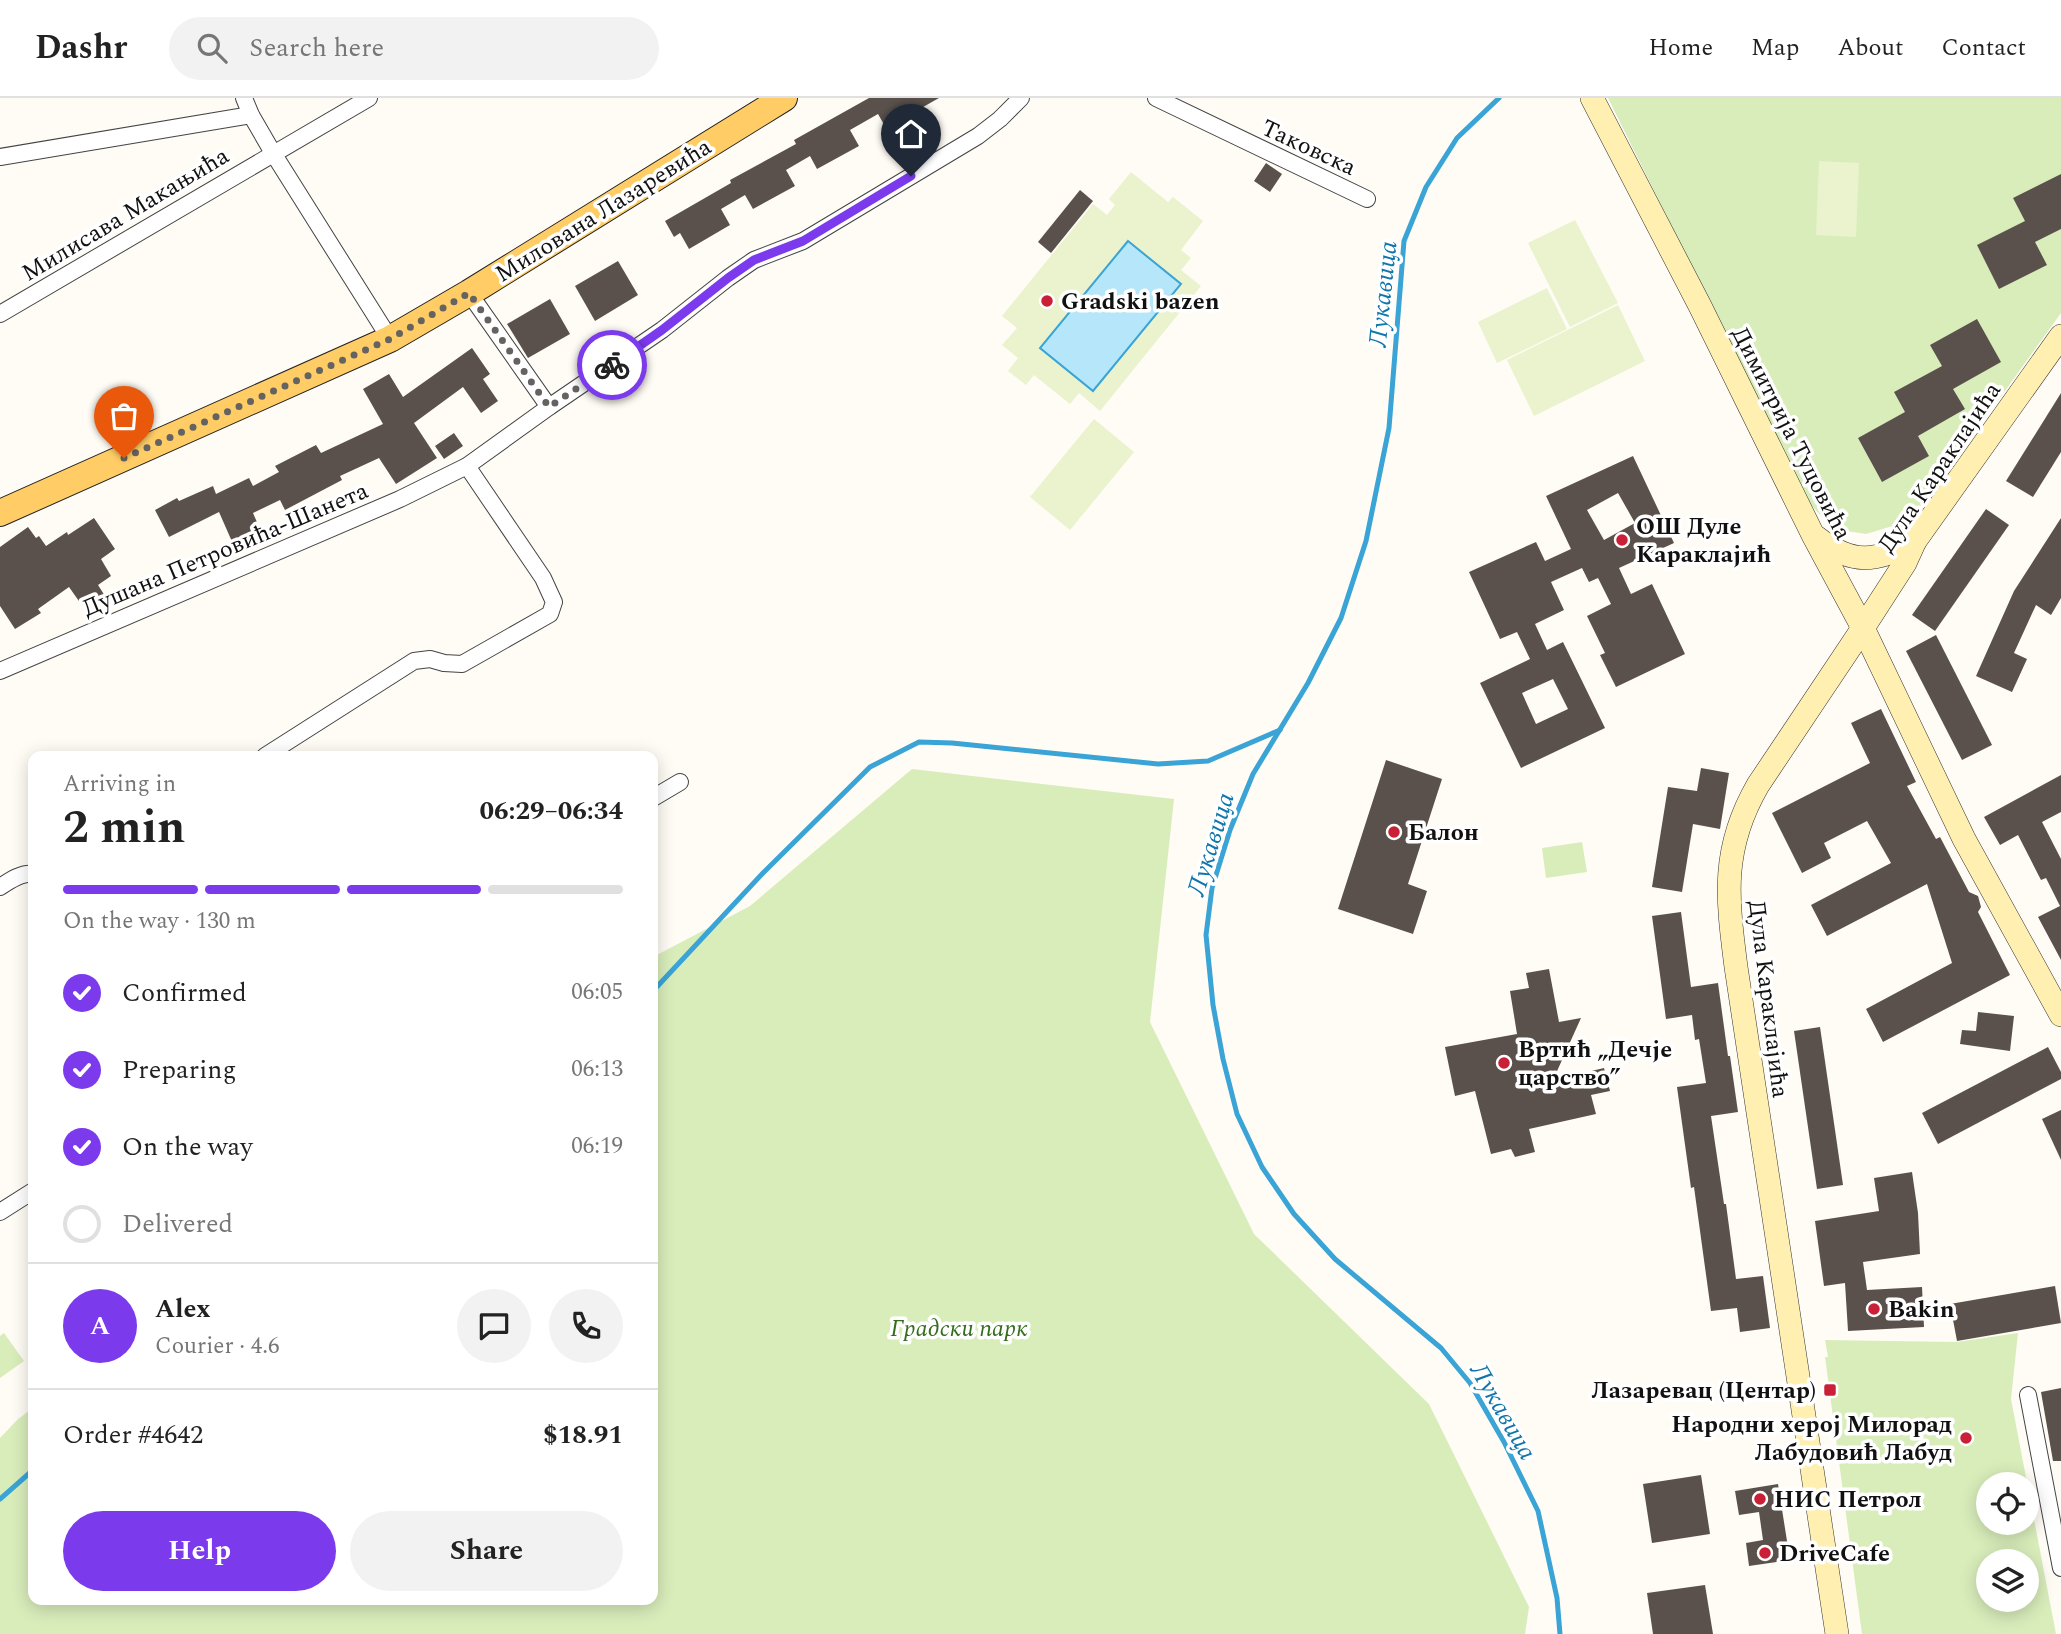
<!DOCTYPE html>
<meta charset="utf-8">
<style>
:root{--surface:#fff;--page:#f2f2f2;--text:#222;--muted:#767676;--line:#e0e0e0;--accent:#7c3aed}
body{margin:0;font-family:Spectral,serif;background:var(--page);color:var(--text);height:100vh;display:flex;flex-direction:column;font-size:26px;white-space:nowrap}
*{box-sizing:border-box;margin:0}
p{font-size:23px;color:var(--muted)}
.icon{flex:none;width:38px;height:38px;fill:none;stroke:currentColor;stroke-width:2;stroke-linecap:round;stroke-linejoin:round}
.map{position:relative;flex:1;overflow:hidden}
.side{position:absolute;left:28px;top:653px;width:630px;height:854px;display:flex;flex-direction:column;background:var(--surface);border-radius:14px;box-shadow:0 4px 18px #0003}
.side>*{flex:none}
.buttons{position:absolute;left:1976px;top:1374px;display:grid;gap:14px}
.buttons a{display:grid;place-items:center;width:63px;height:63px;border-radius:50%;background:var(--surface);box-shadow:0 4px 18px #0003;font-size:35px}
.pin{position:absolute;display:grid;place-items:center;width:60px;height:60px;color:#fff;margin:-72px -30px;border-radius:50% 50% 50% 0;rotate:-45deg;box-shadow:0 0 7px #0007}
.pin .icon{rotate:45deg}
.courier{position:absolute;display:grid;place-items:center;width:70px;height:70px;margin:-35px;border:5px solid #7c3aed;border-radius:50%;background:#fff;color:#222;box-shadow:0 2px 9px #0007}
.overview em{font-style:normal;font-weight:700}
.overview div{display:flex;flex-direction:column-reverse}
.overview{display:flex;align-items:center;justify-content:space-between;height:119px;padding:0 35px}
h1{font-size:46px;font-weight:700;line-height:52px}
.bar{display:grid;grid-template-columns:repeat(4,1fr);gap:10px 7px;align-content:center;height:84px;padding:0 35px}
.bar i{height:9px;border-radius:5px;background:var(--line)}
.bar .on{background:var(--accent)}
.bar p{grid-column:span 4}
.line{display:flex;align-items:center;gap:18px;padding:0 35px;border-top:2px solid var(--line)}
.line div{flex:1}
.round{display:grid;place-items:center;flex:none;width:74px;height:74px;border-radius:37px;background:var(--page)}
ol{padding:0 35px;list-style:none}
li{display:flex;align-items:center;gap:21px;height:77px}
li p{margin-inline-start:auto}
li .icon{padding:7px;border-radius:50%;background:var(--accent);color:#fff;stroke-width:4}
li:last-child{color:var(--muted)}
li i{width:38px;height:38px;border:4px solid var(--line);border-radius:50%}
.cta{display:flex;gap:14px;margin-top:auto;padding:14px 35px}
.cta a{flex:1;height:80px;border-radius:42px;background:var(--accent);color:#fff;font-size:28px;font-weight:700;line-height:80px;text-align:center}
.cta a+a{background:var(--page);color:var(--text)}
header{display:flex;align-items:center;gap:42px;box-sizing:border-box;height:98px;padding:0 35px;background:var(--surface);border-bottom:2px solid var(--line)}
header strong{font-size:33px}
nav{display:flex;gap:38px;margin-inline-start:auto;font-size:24px}
.search{width:490px;height:63px;background:var(--page);display:flex;align-items:center;gap:18px;box-sizing:border-box;padding:0 24px;border-radius:38px;color:var(--muted);font-size:26px}
.map>svg:first-child{display:block}
.green{fill:#d9edbb;fill-rule:evenodd}
.pitch{fill:#eaf3cd}
.water{fill:#b6e6f9;stroke:#39a4d5;stroke-width:2}
.lines{fill:none;stroke-linecap:round;stroke-linejoin:round}
.stream{stroke:#39a4d5;stroke-width:5}
.building{fill:#5a514c;fill-rule:evenodd}
.street-casing{stroke:#444;stroke-width:18}
.secondary-casing{stroke:#333;stroke-width:24}
.primary-casing{stroke:#222;stroke-width:28}
.street{stroke:#fff;stroke-width:16}
.secondary{stroke:#ffefb0;stroke-width:23}
.primary{stroke:#ffcc65;stroke-width:26}
.done{stroke:#646361;stroke-width:7;stroke-dasharray:0 12.6}
.route{stroke:#7c3aed;stroke-width:9}
.poi-dot{fill:#ca2037;stroke:#fff;stroke-width:2.5}
.labels{text-anchor:middle;stroke-width:7;stroke-linejoin:round;paint-order:stroke}
.street-label{font-size:24px;fill:#111;stroke:#fff}
.poi-label{font-size:24px;font-weight:bold;fill:#111;stroke:#fff;text-anchor:start}
.park-label{font-size:24px;font-style:italic;fill:#346e1c;stroke:#fff}
.water-label{font-size:26px;font-style:italic;fill:#1176ab;stroke:#fff}
</style>
<header>
<strong>Dashr</strong>
<div class="search"><svg class="icon" aria-label="search" viewBox="0 0 24 24"><circle cx="10" cy="10" r="6"/><path d="M15 15l6 6"/></svg>Search here</div>
<nav><a>Home</a><a>Map</a><a>About</a><a>Contact</a></nav>
</header>
<div class="map">
<svg width="2061" height="1536" viewBox="0 0 2061 1536">
<rect width="100%" height="100%" fill="#fffcf5"/>
<!-- green -->
<g class="green">
<polygon points="1608,0 2061,0 2061,215 1925,404 1899,426 1866,436 1834,431 1809,405"/>
<polygon points="912,671 1174,701 1150,924 1254,1136 1429,1306 1529,1509 1525,1536 0,1536 0,1340 18,1321 33,1310 33,1502 653,1502 653,859 750,808"/>
<polygon points="1582,744 1587,774 1546,780 1542,750"/>
<polygon points="4,1235 24,1263 0,1280 0,1238"/>
<path d="M2018,1235L2011,1301L2056,1536H1862L1825,1259H1828L1825,1242L1957,1244ZM1988,1386H2026V1424H1988ZM1988,1463H2026V1502H1988Z"/>
</g>
<!-- pitch -->
<g class="pitch">
<polygon points="1819,63 1859,65 1856,139 1816,137"/>
<polygon points="1131,74 1168,104 1173,99 1203,123 1181,152 1191,160 1181,172 1201,188 1100,313 1079,295 1070,306 1034,277 1026,287 1008,273 1018,260 1002,247 1017,230 1002,218 1093,106 1107,117 1115,107 1109,101"/>
<polygon points="1575,122 1618,205 1570,229 1528,145"/>
<polygon points="1547,190 1567,231 1497,265 1478,224"/>
<polygon points="1618,207 1645,263 1534,318 1507,262"/>
<polygon points="1094,321 1134,354 1070,432 1030,399"/>
</g>
<!-- water -->
<polygon class="water" points="1128,143 1181,186 1093,293 1040,250"/>
<g class="lines">
<!-- stream -->
<g class="stream">
<polyline points="1499,0 1457,40 1426,89 1404,143 1389,330 1366,443 1341,520 1308,585 1253,676 1230,732 1212,790 1206,837 1213,907 1223,961 1237,1016 1262,1069 1294,1116 1335,1161 1441,1250 1470,1285 1504,1344 1538,1413 1557,1500 1560,1536"/>
<polyline points="653,893 763,775 870,669 919,644 952,645 1158,666 1208,663 1280,632"/>
<polyline points="0,1401 33,1372"/>
</g>
</g>
<!-- building -->
<g class="building">
<polygon points="869,0 939,0 886,30 878,16 850,32 859,48 817,71 810,58 786,72 795,88 753,111 745,97 721,111 730,127 689,151 680,135 674,139 665,123 731,85 730,82 796,46 794,42"/>
<polygon points="1266,65 1282,76 1270,94 1254,83"/>
<polygon points="2061,76 2061,131 2035,144 2047,167 1999,191 1977,147 2025,123 2013,100"/>
<polygon points="1080,92 1093,103 1051,155 1038,144"/>
<polygon points="618,163 638,197 595,223 575,188"/>
<polygon points="550,201 570,236 528,260 507,226"/>
<polygon points="1977,221 2001,264 1953,291 1965,311 1918,338 1929,358 1882,384 1858,340 1905,314 1894,294 1942,268 1930,247"/>
<polygon points="472,250 490,276 483,281 498,303 481,315 463,289 414,325 437,360 396,386 379,360 340,378 342,382 285,412 280,402 253,415 265,443 237,455 219,414 169,439 155,412 177,400 179,403 213,388 216,396 249,380 253,388 279,374 275,368 316,347 321,355 383,326 363,291 389,276 403,299"/>
<polygon points="2061,295 2061,354 2033,399 2006,383"/>
<polygon points="454,335 463,348 444,361 435,348"/>
<path d="M1633,358L1674,445L1619,470L1631,496L1652,486L1685,556L1616,589L1600,557L1605,555L1587,518L1611,506L1598,480L1589,484L1582,470L1551,484L1564,512L1535,526L1547,552L1563,544L1605,630L1521,670L1480,585L1530,561L1517,534L1500,541L1469,474L1536,444L1545,463L1571,451L1546,398ZM1618,395L1635,425L1604,442L1587,412ZM1553,581L1568,611L1536,626L1522,595Z"/>
<polygon points="1986,411 2009,427 1935,533 1912,517"/>
<polygon points="94,420 115,451 101,461 111,478 98,487 105,498 90,509 85,502 81,506 69,489 38,511 41,515 15,531 0,508 0,449 28,429 36,440 39,438 46,448 67,434 68,437"/>
<polygon points="2061,420 2061,500 2051,517 2036,507 2014,555 2027,561 2012,594 1976,578 2014,493"/>
<polygon points="1936,537 1992,647 1962,662 1906,553"/>
<polygon points="1881,611 1916,684 1907,688 1936,741 1940,739 1969,794 1978,798 1981,809 1978,814 2010,877 1883,944 1866,911 1952,865 1927,786 1827,838 1811,807 1891,765 1867,723 1824,745 1831,760 1802,775 1772,715 1870,665 1851,625"/>
<polygon points="1386,662 1442,681 1408,786 1427,793 1413,836 1338,811"/>
<polygon points="1701,670 1729,675 1720,731 1693,726 1682,794 1652,789 1668,689 1697,693"/>
<polygon points="2061,677 2061,714 2042,724 2061,761 2061,862 2038,819 2060,808 2046,780 2041,782 2018,737 2000,747 1984,719"/>
<polygon points="1681,814 1691,889 1718,885 1728,958 1730,958 1738,1014 1711,1018 1724,1106 1726,1106 1736,1181 1763,1178 1770,1230 1740,1234 1737,1210 1711,1213 1694,1089 1691,1090 1677,989 1706,985 1699,941 1695,942 1692,917 1666,921 1652,818"/>
<polygon points="1549,871 1559,924 1581,920 1553,982 1604,970 1610,993 1591,997 1596,1016 1529,1031 1535,1054 1515,1059 1511,1051 1491,1056 1475,993 1455,998 1445,949 1517,936 1510,893 1529,890 1526,875"/>
<polygon points="1978,914 2014,918 2010,953 1960,946 1962,932 1976,933"/>
<polygon points="1820,929 1843,1087 1817,1091 1794,933"/>
<polygon points="2048,949 2061,974 2061,981 1938,1046 1922,1015"/>
<polygon points="2061,1012 2061,1062 2042,1021"/>
<polygon points="1912,1074 1918,1115 1920,1156 1863,1164 1867,1192 1922,1189 1924,1229 1848,1233 1845,1185 1824,1188 1815,1123 1879,1113 1874,1080"/>
<polygon points="2055,1188 2061,1225 1957,1243 1950,1206"/>
<polygon points="2061,1290 2061,1363 2053,1363 2041,1294"/>
<polygon points="1701,1377 1710,1436 1652,1445 1643,1386"/>
<polygon points="1778,1386 1790,1462 1749,1468 1746,1445 1763,1442 1759,1414 1739,1417 1735,1393"/>
<polygon points="1705,1487 1713,1536 1653,1536 1647,1495"/>
</g>
<g class="lines">
<defs>
<g id="street">
<polyline points="244,0 251,17 273,55 390,241"/>
<polyline points="1156,0 1367,101"/>
<polyline points="0,59 251,17"/>
<polyline points="469,195 549,309"/>
<polyline points="0,216 369,0"/>
<polyline points="0,573 400,401 467,368 549,309 662,232 728,180 754,162 803,143 978,38 1000,21 1021,0"/>
<polyline points="265,658 414,563 430,561 444,565 462,566 550,516 554,504 543,480 467,368"/>
<polyline points="653,700 680,684"/>
<path d="M0,789C9,783 22,774 33,776"/>
<polyline points="0,1114 33,1093"/>
<polyline points="2028,1297 2061,1470"/>
</g>
<g id="secondary">
<polyline points="1592,0 1700,208 1813,437 1863,530 1964,741 2061,917"/>
<path d="M1816,439C1853,468 1876,464 1915,443"/>
<path d="M1837,1536L1736,869C1727,799 1721,751 1758,687L1863,530L1905,465L1915,443L2061,238"/>
</g>
<polyline id="primary" points="0,415 390,241 469,195 784,0"/>
</defs>
<!-- street casing -->
<use href="#street" class="street-casing"/>
<!-- secondary casing -->
<use href="#secondary" class="secondary-casing"/>
<!-- primary casing -->
<use href="#primary" class="primary-casing"/>
<!-- street -->
<use href="#street" class="street"/>
<!-- secondary -->
<use href="#secondary" class="secondary"/>
<!-- primary -->
<use href="#primary" class="primary"/>
</g>
<g class="lines">
<!-- done -->
<polyline class="done" points="124,360 390,241 469,195 549,309 612,267"/>
<!-- route -->
<polyline class="route" points="612,267 662,232 728,180 754,162 803,143 911,78"/>
</g>
<!-- markers -->
<g class="poi-dot">
<circle cx="1047" cy="203" r="7"/>
<circle cx="1622" cy="442" r="7"/>
<circle cx="1394" cy="734" r="7"/>
<circle cx="1504" cy="965" r="7"/>
<circle cx="1874" cy="1211" r="7"/>
<rect x="1823" y="1285" width="14" height="14" rx="3.5"/>
<circle cx="1966" cy="1340" r="7"/>
<circle cx="1760" cy="1401" r="7"/>
<circle cx="1765" cy="1455" r="7"/>
</g>
<g class="labels">
<!-- street labels -->
<g class="street-label">
<text transform="translate(1309 49) rotate(25)" y="8">Таковска</text>
<text transform="translate(603 112) rotate(-32)" y="8">Милована Лазаревића</text>
<text transform="translate(125 116) rotate(-31)" y="8">Милисава Макањића</text>
<text transform="translate(1792 335) rotate(63)" y="8">Димитрија Туцовића</text>
<text transform="translate(1939 369) rotate(-56)" y="8">Дула Караклајића</text>
<text transform="translate(225 451) rotate(-23)" y="8">Душана Петровића-Шанета</text>
<text transform="translate(1769 901) rotate(83)" y="8">Дула Караклајића</text>
</g>
<!-- poi labels -->
<g class="poi-label">
<text x="1061" y="211">Gradski bazen</text>
<text x="1636" y="436">ОШ Дуле<tspan x="1636" dy="28">Караклајић</tspan></text>
<text x="1408" y="742">Балон</text>
<text x="1518" y="959">Вртић „Дечје<tspan x="1518" dy="28">царство”</tspan></text>
<text x="1888" y="1219">Bakin</text>
<text x="1816" y="1300" text-anchor="end">Лазаревац (Центар)</text>
<text x="1952" y="1334" text-anchor="end">Народни херој Милорад<tspan x="1952" dy="28">Лабудовић Лабуд</tspan></text>
<text x="1774" y="1409">НИС Петрол</text>
<text x="1779" y="1463">DriveCafe</text>
</g>
<!-- park labels -->
<g class="park-label">
<text x="959" y="1238">Градски парк</text>
</g>
<!-- water labels -->
<g class="water-label">
<text transform="translate(1382 196) rotate(-84)" y="9">Лукавица</text>
<text transform="translate(1210 746) rotate(-73)" y="9">Лукавица</text>
<text transform="translate(1504 1313) rotate(60)" y="9">Лукавица</text>
</g>
</g>
</svg>
<div class="buttons">
<a><svg class="icon" aria-label="locate" viewBox="0 0 24 24"><circle cx="12" cy="12" r="6"/><path d="M12 2v4M12 18v4M2 12h4M18 12h4"/></svg></a>
<a><svg class="icon" aria-label="layers" viewBox="0 0 24 24"><path d="M12 4l9 5-9 5-9-5zM3 14l9 5 9-5"/></svg></a>
</div>
<div class="pin" style="left:124px;top:360px;background:#ea580c"><svg class="icon" aria-label="bag" viewBox="0 0 24 24"><path d="M5 8h14l-1 12H6zM9 8a3 3 0 0 1 6 0"/></svg></div>
<div class="pin" style="left:911px;top:78px;background:#1f2937"><svg class="icon" aria-label="home" viewBox="0 0 24 24"><path d="M3 11l9-7 9 7M6 9v11h12V9"/></svg></div>
<div class="courier" style="left:612px;top:267px"><svg class="icon" aria-label="bike" viewBox="0 0 24 24"><circle cx="6" cy="16" r="4"/><circle cx="18" cy="16" r="4"/><path d="M6 16l4-8h5l3 8M10 8l3 8H6M13 5h3"/></svg></div>
<section class="side">
<div class="overview"><div><h1>2 min</h1><p>Arriving in</p></div><em>06:29–06:34</em></div>
<div class="bar"><i class="on"></i><i class="on"></i><i class="on"></i><i></i><p>On the way · 130 m</p></div>
<ol>
<li><svg class="icon" aria-label="check" viewBox="0 0 24 24"><path d="M5 12l5 5 9-10"/></svg>Confirmed<p>06:05</p></li>
<li><svg class="icon" aria-label="check" viewBox="0 0 24 24"><path d="M5 12l5 5 9-10"/></svg>Preparing<p>06:13</p></li>
<li><svg class="icon" aria-label="check" viewBox="0 0 24 24"><path d="M5 12l5 5 9-10"/></svg>On the way<p>06:19</p></li>
<li><i></i>Delivered</li>
</ol>
<div class="line" style="height:126px"><b class="round" style="background:var(--accent);color:#fff">A</b><div><b>Alex</b><p>Courier · 4.6</p></div><a class="round"><svg class="icon" aria-label="chat" viewBox="0 0 24 24"><path d="M4 5h16v11H9l-5 4z"/></svg></a><a class="round"><svg class="icon" aria-label="phone" viewBox="0 0 24 24"><path d="M5 4h4l2 5-3 2q2 4 5 5l2-3 5 2v4C11 20 4 13 5 4z"/></svg></a></div>
<div class="line" style="height:91px"><div>Order #4642</div><b>$18.91</b></div>
<div class="cta"><a>Help</a><a>Share</a></div>
</section>
</div>
